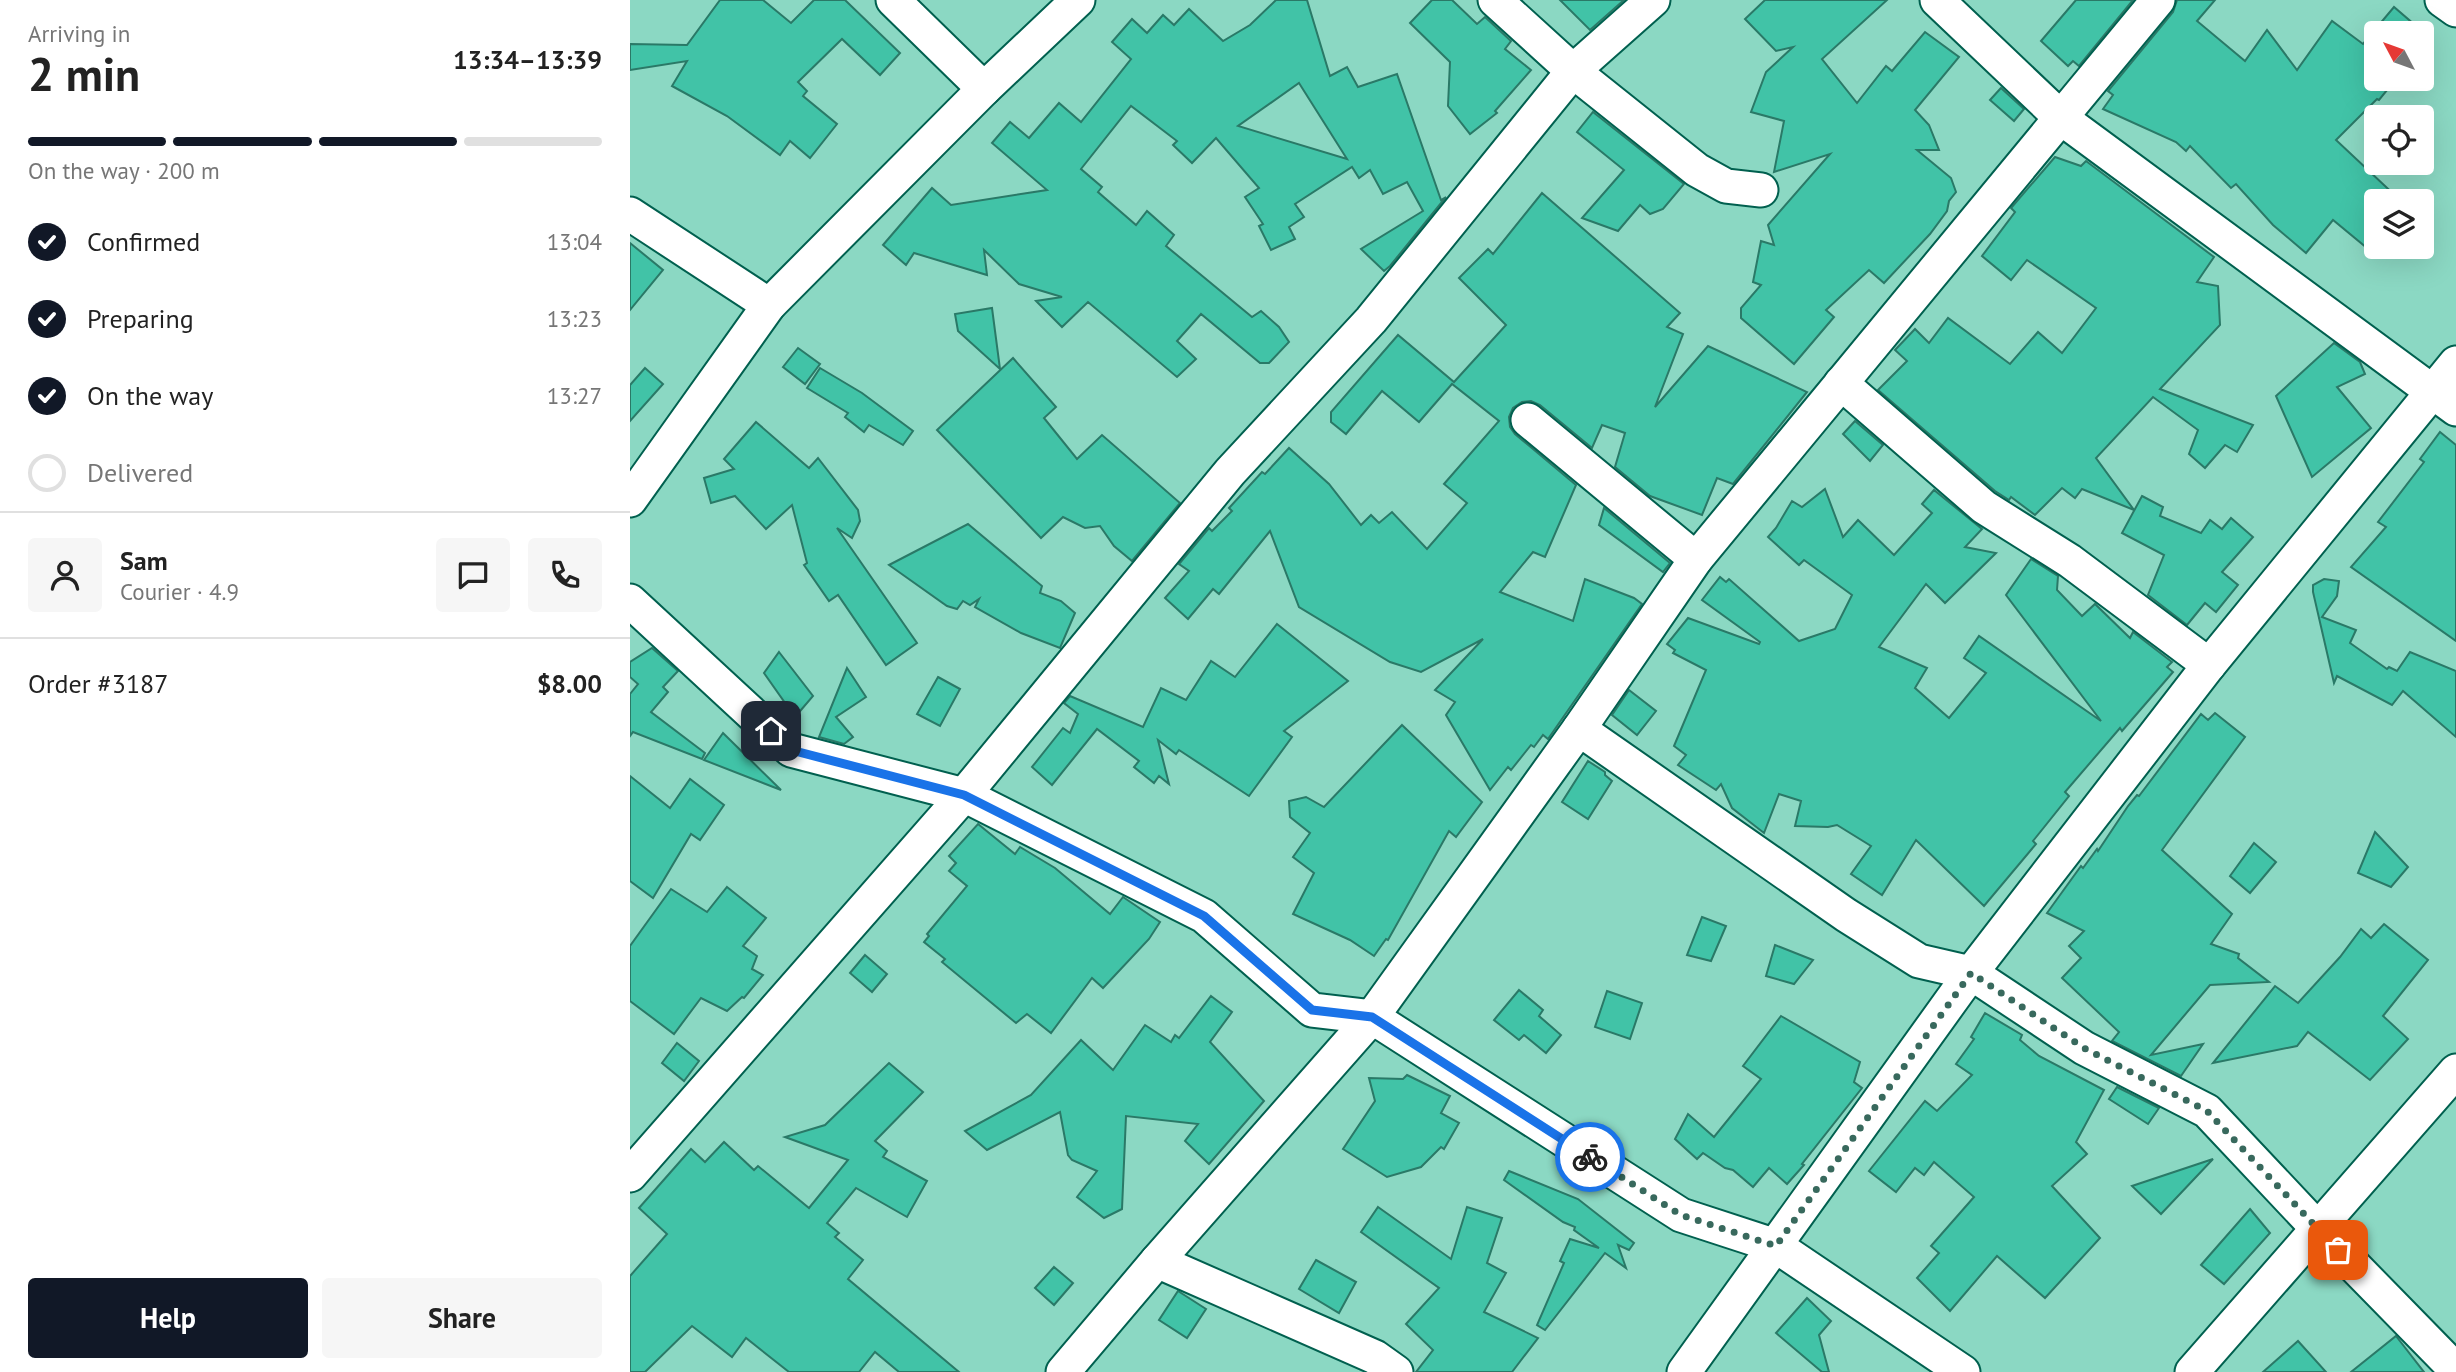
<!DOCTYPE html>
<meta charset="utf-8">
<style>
:root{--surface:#fff;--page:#f6f6f6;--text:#222;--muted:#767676;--line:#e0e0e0;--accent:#111827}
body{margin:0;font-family:"PT Sans",sans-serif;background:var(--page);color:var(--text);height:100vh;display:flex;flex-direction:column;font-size:26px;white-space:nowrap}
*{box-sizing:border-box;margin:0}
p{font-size:23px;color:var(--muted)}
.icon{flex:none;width:38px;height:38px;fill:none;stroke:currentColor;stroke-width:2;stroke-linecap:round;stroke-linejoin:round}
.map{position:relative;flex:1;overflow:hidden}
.side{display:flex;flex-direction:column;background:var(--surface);width:630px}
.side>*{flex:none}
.needle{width:46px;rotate:311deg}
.fabs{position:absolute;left:1734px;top:21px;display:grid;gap:14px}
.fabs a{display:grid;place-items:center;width:70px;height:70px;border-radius:7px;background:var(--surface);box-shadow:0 7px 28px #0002;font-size:35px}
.pin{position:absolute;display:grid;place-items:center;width:60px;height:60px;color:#fff;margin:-30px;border-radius:14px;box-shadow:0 4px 10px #0006}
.courier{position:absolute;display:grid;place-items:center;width:70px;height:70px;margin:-35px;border:5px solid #1a73e8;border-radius:50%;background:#fff;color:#222;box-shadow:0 2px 9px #0007}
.overview em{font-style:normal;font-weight:800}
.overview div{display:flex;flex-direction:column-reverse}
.overview{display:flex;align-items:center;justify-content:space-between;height:119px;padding:0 28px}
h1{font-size:46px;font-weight:800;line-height:52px}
.bar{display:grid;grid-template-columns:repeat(4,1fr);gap:10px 7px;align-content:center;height:84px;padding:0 28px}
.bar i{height:9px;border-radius:5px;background:var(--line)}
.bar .active{background:var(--accent)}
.bar p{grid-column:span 4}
.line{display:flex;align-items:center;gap:18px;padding:0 28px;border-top:2px solid var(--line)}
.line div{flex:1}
.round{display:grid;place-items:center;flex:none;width:74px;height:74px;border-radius:7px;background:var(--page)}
ol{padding:0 28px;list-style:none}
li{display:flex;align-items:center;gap:21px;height:77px}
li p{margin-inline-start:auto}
li .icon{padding:7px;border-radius:50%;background:var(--accent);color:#fff;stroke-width:4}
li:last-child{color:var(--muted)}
li i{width:38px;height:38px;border:4px solid var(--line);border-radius:50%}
.action{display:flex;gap:14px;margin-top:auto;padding:14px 28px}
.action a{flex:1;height:80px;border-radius:7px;background:var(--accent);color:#fff;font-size:28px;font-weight:800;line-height:80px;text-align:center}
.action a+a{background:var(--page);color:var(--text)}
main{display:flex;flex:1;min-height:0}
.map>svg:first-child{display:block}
.building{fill:#41c3a7;stroke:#2a7967;stroke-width:2;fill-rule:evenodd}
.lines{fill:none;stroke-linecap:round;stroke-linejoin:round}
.street-casing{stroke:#01604f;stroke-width:37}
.street{stroke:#fff;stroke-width:33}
.done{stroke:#38695d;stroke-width:7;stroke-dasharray:0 12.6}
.route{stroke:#1a73e8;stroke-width:9}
</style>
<main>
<section class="side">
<div class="overview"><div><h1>2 min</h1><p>Arriving in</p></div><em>13:34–13:39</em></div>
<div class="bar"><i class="active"></i><i class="active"></i><i class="active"></i><i></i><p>On the way · 200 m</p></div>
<ol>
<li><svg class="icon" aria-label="check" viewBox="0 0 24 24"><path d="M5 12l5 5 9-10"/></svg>Confirmed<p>13:04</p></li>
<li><svg class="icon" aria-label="check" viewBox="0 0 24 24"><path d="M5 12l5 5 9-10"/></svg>Preparing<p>13:23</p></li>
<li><svg class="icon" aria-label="check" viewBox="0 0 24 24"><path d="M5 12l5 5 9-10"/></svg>On the way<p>13:27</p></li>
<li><i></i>Delivered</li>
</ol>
<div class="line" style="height:126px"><a class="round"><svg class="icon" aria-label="person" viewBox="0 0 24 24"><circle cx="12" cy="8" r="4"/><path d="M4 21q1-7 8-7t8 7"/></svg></a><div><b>Sam</b><p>Courier · 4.9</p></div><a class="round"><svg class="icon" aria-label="chat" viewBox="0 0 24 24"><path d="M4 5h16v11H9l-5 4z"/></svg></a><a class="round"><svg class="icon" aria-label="phone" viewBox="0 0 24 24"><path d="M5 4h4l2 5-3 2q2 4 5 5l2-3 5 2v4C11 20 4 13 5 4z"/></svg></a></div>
<div class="line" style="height:91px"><div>Order #3187</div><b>$8.00</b></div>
<div class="action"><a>Help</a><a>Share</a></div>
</section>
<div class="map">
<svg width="1826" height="1372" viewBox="0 0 1826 1372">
<rect width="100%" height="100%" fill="#8bd8c3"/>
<!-- building -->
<g class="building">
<polygon points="90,0 133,0 161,23 184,0 215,0 270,53 250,75 212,39 168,82 177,91 173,96 207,124 180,158 160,141 150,155 97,116 42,86 57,61 0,70 0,44 57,45"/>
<path d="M646,0H677L700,76L717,67L728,87L767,74L811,200L816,197L760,266L754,271L731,249L793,211L777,182L753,194L740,170L729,178L722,167L665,204L674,217L659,227L665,239L641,250L629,226L633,224L615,197L629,188L586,138L562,163L543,145L547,141L501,106L451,169L472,187L468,192L506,225L517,211L544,235L536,246L622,317L631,311L649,327L659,342L639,363H630L571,314L547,341L566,359L547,377L458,302L432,327L406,301L432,297L389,284L354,250L357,275L284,253L276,265L253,245L302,188L321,205L417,190L362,143L380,122L399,138L429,103L451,122L501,59L482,42L502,19L517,33L533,15L544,25L559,9L593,41L620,25ZM669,83L717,159L608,126Z"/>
<polygon points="802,0 822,0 847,24 855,17 881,41 875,49 901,70 865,111 867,113 840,134 818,106 820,62 780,23"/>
<polygon points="930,0 994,0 960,30"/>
<polygon points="1135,0 1257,0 1192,59 1227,103 1256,66 1262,71 1295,32 1329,57 1285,110 1299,125 1309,150 1287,150 1321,178 1326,192 1319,201 1317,211 1300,234 1254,283 1239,270 1196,310 1204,317 1164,364 1111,318 1111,308 1131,285 1123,282 1131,241 1144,245 1138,225 1200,154 1144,172 1154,121 1121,112 1136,72 1163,47 1146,51 1115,19"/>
<polygon points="1446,0 1503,0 1449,66 1443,61 1438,66 1411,41"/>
<polygon points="1547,0 1585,0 1567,21 1615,61 1637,30 1667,70 1702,21 1733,44 1764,7 1800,38 1792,48 1792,33 1746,33 1746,79 1766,79 1749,100 1747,99 1706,140 1771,201 1746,201 1746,236 1737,248 1703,220 1676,253 1643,225 1606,184 1601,188 1560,146 1556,151 1546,142 1473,109 1483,95 1478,91 1543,12"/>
<polygon points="1371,88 1394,109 1384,121 1360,100"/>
<polygon points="963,112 1054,184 1033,209 1020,214 1010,205 988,231 952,218 994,170 947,132"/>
<polygon points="1425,157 1451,166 1456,161 1584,257 1567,282 1588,286 1590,325 1530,389 1623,425 1607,452 1595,445 1575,468 1559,454 1568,430 1523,397 1466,458 1504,510 1452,489 1445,498 1432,488 1405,515 1381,497 1379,500 1365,491 1248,390 1277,361 1265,350 1285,329 1299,343 1318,318 1380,364 1408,332 1432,353 1466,308 1397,260 1381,280 1352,256 1385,212 1381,208"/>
<polygon points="912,193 1050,313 1037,327 1053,334 1025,407 1078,346 1177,392 1103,484 1087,478 1072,515 1020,496 985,467 995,433 972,425 962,448 910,405 901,401 892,402 883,408 879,417 880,427 885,434 946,485 915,557 903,552 870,592 943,621 955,579 1004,598 1012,604 918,739 913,735 904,747 901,745 881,770 878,767 860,790 816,715 825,702 805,690 853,639 791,672 760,662 669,607 640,531 589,594 583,589 558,619 535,598 559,571 549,564 579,528 582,531 602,511 599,508 632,472 635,474 659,448 699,484 731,525 741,515 749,523 762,512 797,549 837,503 814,484 869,421 822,384 789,422 752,391 716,434 701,422 701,412 768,335 824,382 876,325 829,278 858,249 863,254"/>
<polygon points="0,243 33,270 0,310"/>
<polygon points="362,308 370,369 328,331 325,314"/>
<polygon points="1704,343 1730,362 1735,374 1707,387 1741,428 1682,477 1646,396"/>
<polygon points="168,348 190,364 175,384 153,367"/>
<polygon points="383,358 426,407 414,418 447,459 472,435 550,503 502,561 484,546 470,526 455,528 433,517 411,538 307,430"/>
<polygon points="15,368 33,384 0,421 0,385"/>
<polygon points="190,368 232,393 283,431 273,445 239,425 234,432 215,417 218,413 177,388"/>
<polygon points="1225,421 1253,445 1240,461 1213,434"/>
<polygon points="126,422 179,468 188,458 228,510 230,521 222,538 207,528 287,643 256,665 208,595 199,601 174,565 177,563 162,505 136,529 105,496 81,503 74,478 104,469 94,459"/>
<polygon points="1810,432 1826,445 1826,641 1721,567 1756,527 1748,522 1794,462 1790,459"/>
<polygon points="1195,489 1213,537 1228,520 1264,555 1302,513 1292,504 1304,490 1352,529 1335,547 1366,553 1315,603 1296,584 1249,647 1297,668 1285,688 1319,718 1356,673 1334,658 1349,636 1471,721 1376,595 1401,559 1428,576 1427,590 1452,616 1465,604 1500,638 1503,632 1542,662 1537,667 1543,672 1492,731 1490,728 1435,792 1439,796 1403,841 1406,844 1354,906 1286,840 1252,895 1221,874 1241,846 1207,825 1198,827 1165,826 1171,801 1149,794 1134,833 1102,808 1091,784 1086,790 1048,765 1056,755 1044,746 1076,670 1043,653 1045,650 1037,644 1058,618 1129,644 1130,642 1072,600 1090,577 1096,582 1099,579 1169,641 1205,629 1222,595 1174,560 1169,565 1138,537 1146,528 1162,501 1172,507"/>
<polygon points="1512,496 1533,507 1530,516 1571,533 1580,520 1592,529 1601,518 1623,537 1592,572 1608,585 1586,612 1575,603 1557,625 1518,595 1534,555 1492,533"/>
<polygon points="974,508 1040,563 1033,572 969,525"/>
<polygon points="338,524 412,586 410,593 431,601 445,613 430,648 391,633 345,607 349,599 340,605 333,601 327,609 317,606 259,565"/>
<polygon points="1694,579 1709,581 1707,596 1692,617 1726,630 1720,643 1757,669 1759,667 1767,671 1780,652 1826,671 1826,737 1773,691 1762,705 1707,676 1704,683 1683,592 1683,585"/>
<polygon points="647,624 718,681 654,731 662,737 619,796 549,750 546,754 528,740 539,784 529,776 524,783 504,767 509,761 467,729 422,785 402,767 433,728 440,733 448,714 434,703 440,696 513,727 531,688 556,700 581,661 605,677"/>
<polygon points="22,648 48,671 33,687 38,692 21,712 75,753 72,759 3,732 0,736 0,694 8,684 0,677 0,662"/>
<polygon points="149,652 183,696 165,717 134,673"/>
<polygon points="217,668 236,697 206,717 223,737 214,744 189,737"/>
<polygon points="308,677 330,689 310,726 287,714"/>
<polygon points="999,690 1026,711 1007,735 982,715"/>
<polygon points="1585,713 1615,737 1532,850 1602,914 1581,944 1609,954 1608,958 1639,982 1580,985 1521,1055 1573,1044 1551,1076 1482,1041 1489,1032 1432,978 1451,958 1439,946 1454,931 1417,913 1451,866 1453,868 1467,849 1468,851 1498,806 1507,795 1509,796 1571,714 1578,720"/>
<polygon points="772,725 852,802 826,837 819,831 758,940 756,939 744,956 720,940 663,914 684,873 663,857 680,833 660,817 659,801 676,797 694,807"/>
<polygon points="93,733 151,790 74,760"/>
<polygon points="958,761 975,772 975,775 982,781 958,819 932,802"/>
<polygon points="0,776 40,808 60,779 94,805 70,840 61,834 23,898 0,881"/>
<polygon points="348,824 385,854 390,847 425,868 480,914 493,897 530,922 519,939 473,988 462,978 421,1033 397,1014 386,1023 312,962 315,959 294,942 299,936 297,934 337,886 319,871 326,863 319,856"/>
<polygon points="1745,832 1778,867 1761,887 1728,873"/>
<polygon points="1624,843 1646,862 1620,893 1600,876"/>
<polygon points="97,887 136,918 113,946 127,956 122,969 133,975 114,998 112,997 97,1011 71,998 44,1034 0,1001 0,946 41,889 77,912"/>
<polygon points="1072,917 1096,926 1081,961 1057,955"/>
<polygon points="1754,924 1798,960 1753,1016 1778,1039 1740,1080 1678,1032 1667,1046 1583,1063 1645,986 1668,1003 1710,957 1731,929 1741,938"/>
<polygon points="1145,945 1183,960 1164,984 1136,976"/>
<polygon points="235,955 257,974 242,992 220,973"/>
<polygon points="889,990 913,1010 909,1016 931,1035 916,1053 894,1035 889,1040 864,1020"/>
<polygon points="977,991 1012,1003 1000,1039 965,1027"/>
<polygon points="581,996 602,1012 580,1042 634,1101 579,1164 555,1141 568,1124 496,1116 492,1209 474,1218 447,1197 467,1171 442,1160 438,1155 430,1112 357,1150 335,1131 401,1095 451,1040 483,1070 515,1025 541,1042 545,1035 549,1038"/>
<polygon points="1355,1013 1392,1035 1390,1040 1409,1056 1474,1090 1446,1142 1457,1154 1422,1186 1470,1238 1415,1298 1367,1256 1320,1311 1287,1278 1309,1253 1301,1246 1344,1197 1304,1162 1294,1175 1285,1168 1266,1192 1239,1171 1295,1101 1307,1111 1342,1075 1326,1064 1344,1039 1341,1037"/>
<polygon points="1151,1016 1230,1062 1224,1082 1232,1088 1172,1164 1174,1165 1157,1184 1139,1168 1123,1187 1103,1170 1095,1168 1073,1153 1067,1159 1045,1139 1058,1114 1084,1137 1131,1079 1113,1066"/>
<polygon points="47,1043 69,1061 54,1081 32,1063"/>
<polygon points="259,1063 293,1092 245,1141 257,1151 253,1157 297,1181 277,1217 226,1188 197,1223 209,1233 205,1237 233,1260 218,1279 329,1372 269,1372 245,1352 229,1372 159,1372 116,1338 102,1357 62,1326 15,1372 0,1372 0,1276 37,1234 9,1208 61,1149 75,1162 94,1142 124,1170 128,1166 179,1208 218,1160 155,1137 195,1125"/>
<polygon points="777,1075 820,1096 811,1113 829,1123 814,1149 811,1147 791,1167 757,1177 713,1149 745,1101 739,1078 773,1079"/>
<polygon points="1487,1087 1529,1108 1518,1124 1479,1099"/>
<polygon points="1583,1159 1531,1214 1502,1186"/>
<polygon points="879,1171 948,1199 1004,1243 999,1250 988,1245 996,1268 975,1253 915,1330 907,1325 934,1263 930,1261 940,1239 969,1248 944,1230 945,1227 933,1222 874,1180"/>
<polygon points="748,1207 821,1259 837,1207 872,1218 857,1263 876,1273 854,1312 908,1338 882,1372 786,1372 803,1350 776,1324 809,1288 731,1232"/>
<polygon points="1620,1209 1640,1233 1594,1284 1571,1265"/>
<polygon points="686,1260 726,1282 709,1313 669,1289"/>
<polygon points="424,1267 443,1283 424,1305 405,1288"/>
<polygon points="548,1291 576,1309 557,1338 529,1320"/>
<polygon points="1177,1298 1201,1321 1189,1335 1199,1372 1192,1372 1146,1333"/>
<polygon points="1766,1336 1794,1372 1721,1372"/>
<polygon points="1668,1341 1696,1372 1633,1372"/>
</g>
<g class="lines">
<defs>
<g id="street">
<polyline points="263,0 354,89"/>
<polyline points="865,0 943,71 1067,170 1096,186 1131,190"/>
<polyline points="1307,0 1431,118 1826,409"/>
<polyline points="1812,0 1826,10"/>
<polyline points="0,214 139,305"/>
<polyline points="1211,383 1354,507 1440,561 1579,665"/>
<polyline points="898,420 1066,559"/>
<polyline points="0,500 139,305 354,89 448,0"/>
<polyline points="0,601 161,750 334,795 574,916 682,1010 742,1017 1051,1215 1146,1246 1333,1372"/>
<polyline points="949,729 1216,915 1289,961 1341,973 1454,1048 1577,1111 1689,1230 1826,1370"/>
<polyline points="0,1175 334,795 600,472 741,320 943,71 1023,0"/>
<polyline points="527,1261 745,1357 766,1372"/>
<polyline points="433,1372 527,1261 742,1017 949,729 1066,559 1528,0"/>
<polyline points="1054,1372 1341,973 1579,665 1826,363"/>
<polyline points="1562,1372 1826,1071"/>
</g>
</defs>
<!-- street casing -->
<use href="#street" class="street-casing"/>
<!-- street -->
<use href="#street" class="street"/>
</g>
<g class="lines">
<!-- done -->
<polyline class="done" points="960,1157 1051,1215 1146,1246 1341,973 1454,1048 1577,1111 1708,1250"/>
<!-- route -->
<polyline class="route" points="141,731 161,750 334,795 574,916 682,1010 742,1017 960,1157"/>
</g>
</svg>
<div class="fabs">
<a><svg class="needle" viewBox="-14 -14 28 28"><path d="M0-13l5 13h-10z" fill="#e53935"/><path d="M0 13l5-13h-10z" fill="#767676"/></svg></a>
<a><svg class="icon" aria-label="locate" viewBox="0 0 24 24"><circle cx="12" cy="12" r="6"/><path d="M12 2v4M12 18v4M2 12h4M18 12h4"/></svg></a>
<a><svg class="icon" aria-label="layers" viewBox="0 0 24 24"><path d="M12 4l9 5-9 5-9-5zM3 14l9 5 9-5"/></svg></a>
</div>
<div class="pin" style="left:1708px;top:1250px;background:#ea580c"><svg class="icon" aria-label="bag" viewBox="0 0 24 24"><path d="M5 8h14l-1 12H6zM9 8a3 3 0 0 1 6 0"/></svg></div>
<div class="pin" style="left:141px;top:731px;background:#1f2937"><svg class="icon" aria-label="home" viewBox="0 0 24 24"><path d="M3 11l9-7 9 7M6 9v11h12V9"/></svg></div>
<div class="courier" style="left:960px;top:1157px"><svg class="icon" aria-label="bike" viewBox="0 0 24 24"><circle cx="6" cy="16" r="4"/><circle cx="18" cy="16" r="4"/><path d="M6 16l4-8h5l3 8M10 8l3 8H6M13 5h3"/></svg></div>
</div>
</main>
